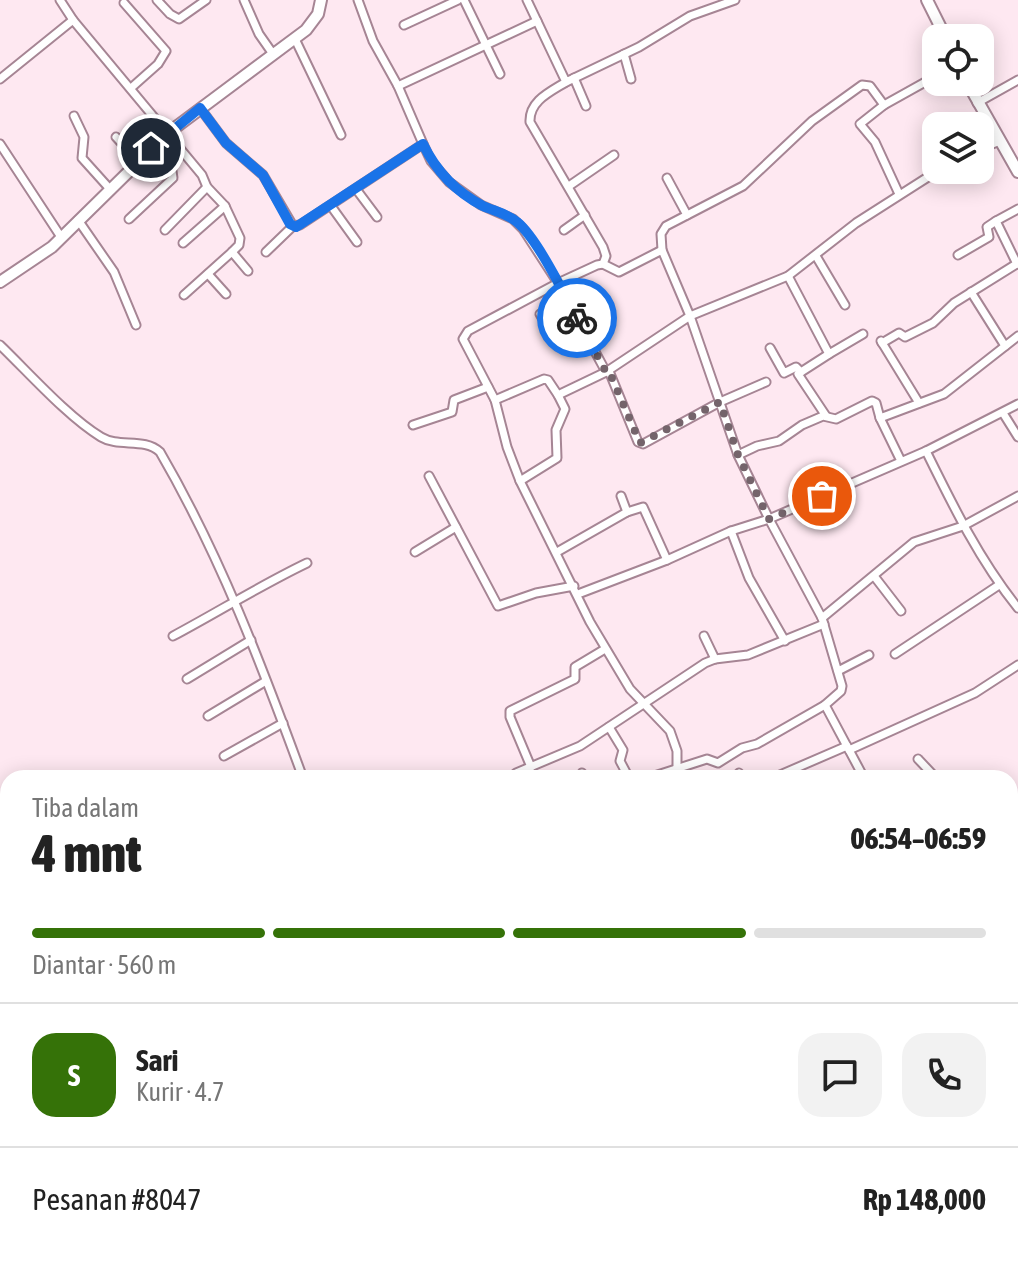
<!DOCTYPE html>
<html lang="id">
<meta charset="utf-8">
<style>
:root{--surface:#fff;--page:#f2f2f2;--text:#222;--muted:#767676;--line:#e0e0e0;--accent:#357208}
body{margin:0;font-family:"Asap Condensed",sans-serif;background:var(--page);color:var(--text);height:100vh;display:flex;flex-direction:column;font-size:30px;white-space:nowrap}
*{box-sizing:border-box;margin:0}
p{font-size:26px;color:var(--muted)}
.icon{flex:none;width:44px;height:44px;fill:none;stroke:currentColor;stroke-width:2;stroke-linecap:round;stroke-linejoin:round}
.map{position:relative;flex:1;overflow:hidden}
.side{position:absolute;left:0px;top:770px;width:1018px;height:498px;display:flex;flex-direction:column;background:var(--surface);border-radius:24px 24px 0 0;box-shadow:0 4px 20px #0003}
.side>*{flex:none}
.buttons{position:absolute;left:922px;top:24px;display:grid;gap:16px}
.buttons a{display:grid;place-items:center;width:72px;height:72px;border-radius:16px;background:var(--surface);box-shadow:0 4px 20px #0003;font-size:40px}
.pin{position:absolute;display:grid;place-items:center;width:68px;height:68px;color:#fff;margin:-34px;border:4px solid #fff;border-radius:50%;box-shadow:0 2px 8px #0007}
.courier{position:absolute;display:grid;place-items:center;width:80px;height:80px;margin:-40px;border:6px solid #1a73e8;border-radius:50%;background:#fff;color:#222;box-shadow:0 2px 10px #0007}
.overview em{font-style:normal;font-weight:800}
.overview div{display:flex;flex-direction:column-reverse}
.overview{display:flex;align-items:center;justify-content:space-between;height:136px;padding:0 32px}
h1{font-size:52px;font-weight:800;line-height:60px}
.bar{display:grid;grid-template-columns:repeat(4,1fr);gap:12px 8px;align-content:center;height:96px;padding:0 32px}
.bar i{height:10px;border-radius:6px;background:var(--line)}
.bar .on{background:var(--accent)}
.bar p{grid-column:span 4}
.line{display:flex;align-items:center;gap:20px;padding:0 32px;border-top:2px solid var(--line)}
.line div{flex:1}
.round{display:grid;place-items:center;flex:none;width:84px;height:84px;border-radius:24px;background:var(--page)}
.map>svg:first-child{display:block}
.lines{fill:none;stroke-linecap:round;stroke-linejoin:round}
.street-casing{stroke:#a68594;stroke-width:11}
.secondary-casing{stroke:#a68594;stroke-width:14}
.street{stroke:#fff;stroke-width:7}
.secondary{stroke:#fff;stroke-width:10}
.done{stroke:#74646b;stroke-width:8;stroke-dasharray:0 14.4}
.route{stroke:#1a73e8;stroke-width:10}
</style>
<div class="map">
<svg width="1018" height="1267" viewBox="0 0 1018 1267">
<rect width="100%" height="100%" fill="#fee8f1"/>
<g class="lines">
<defs>
<g id="street">
<polyline points="60,0 73,20 202,175 207,187 225,206 240,238 239,245 232,252 184,295"/>
<polyline points="157,0 170,14 179,19 206,0"/>
<polyline points="244,0 259,34 273,54"/>
<polyline points="464,0 500,74"/>
<polyline points="527,0 566,82 639,47 690,16 735,0"/>
<polyline points="124,3 166,51 158,64 131,88"/>
<polyline points="404,25 458,0"/>
<polyline points="295,39 341,135"/>
<polyline points="624,54 631,79"/>
<polyline points="574,78 586,106"/>
<polyline points="0,79 73,20"/>
<path d="M566,82C550,92 529,101 530,122L603,247L606,256L603,264"/>
<polyline points="398,86 537,21"/>
<polyline points="977,103 1018,80"/>
<polyline points="884,105 860,124 875,142 899,194"/>
<polyline points="200,108 226,143 263,175 293,226 300,225 423,144 398,86 373,41 358,0"/>
<polyline points="74,116 84,137 82,158 109,188"/>
<polyline points="116,137 138,161"/>
<polyline points="0,144 61,237"/>
<polyline points="423,144 431,161 449,182 481,205 513,219 523,229 558,283 606,372"/>
<polyline points="980,149 1000,141"/>
<polyline points="667,178 687,215"/>
<polyline points="569,186 614,155"/>
<polyline points="356,189 377,217"/>
<polyline points="331,206 357,242"/>
<polyline points="129,219 173,178 172,171 151,148"/>
<polyline points="78,220 114,272 136,325"/>
<polyline points="165,230 207,187"/>
<polyline points="564,230 585,215"/>
<polyline points="183,243 225,206"/>
<polyline points="662,250 661,234 666,226 743,186 812,121 862,85 870,86 884,105 936,76"/>
<polyline points="232,252 248,271"/>
<polyline points="266,252 293,226"/>
<polyline points="958,255 989,237 987,227 996,221"/>
<polyline points="816,256 845,305"/>
<polyline points="1017,264 996,221 1018,209"/>
<polyline points="208,274 226,294"/>
<polyline points="788,276 829,354 863,334"/>
<polyline points="971,292 1005,346"/>
<polyline points="540,314 552,335 580,324"/>
<polyline points="881,341 919,403"/>
<polyline points="882,343 899,333 905,337 933,323 954,303 1018,263"/>
<path d="M0,345C29,373 68,417 101,437C119,448 144,437 160,452C220,555 262,666 303,778"/>
<polyline points="770,348 784,373 796,367 801,372 829,354"/>
<polyline points="609,371 638,442 643,444 720,402 766,382"/>
<polyline points="801,372 798,374 826,416"/>
<polyline points="495,400 544,379 548,380 558,395 606,372 690,316 788,276 856,223 939,170"/>
<polyline points="1003,413 1018,437"/>
<polyline points="880,418 901,461"/>
<polyline points="413,425 452,412 454,400 488,387"/>
<path d="M926,451C953,506 980,561 1018,608"/>
<polyline points="738,455 757,446 779,441 802,425 823,416 836,419 872,401 876,403 880,418 944,394 1018,336"/>
<polyline points="429,476 498,606 536,593 574,586"/>
<polyline points="520,481 557,458 556,430 565,409 558,395"/>
<polyline points="621,496 627,512"/>
<polyline points="731,531 749,578 785,641"/>
<polyline points="415,552 456,527"/>
<polyline points="557,552 627,512 643,507 667,560"/>
<polyline points="874,576 901,611"/>
<polyline points="578,594 667,560 731,531 769,519 926,451 1018,404"/>
<polyline points="822,618 914,542 963,526 1018,496"/>
<path d="M173,636C218,612 261,585 307,563"/>
<polyline points="704,636 715,659"/>
<polyline points="895,654 999,585"/>
<polyline points="838,671 869,655"/>
<polyline points="187,679 251,640"/>
<polyline points="208,716 266,681"/>
<polyline points="609,727 623,750 620,761 629,778"/>
<polyline points="849,750 975,693 1018,665"/>
<polyline points="224,756 283,723"/>
<polyline points="918,759 936,778"/>
<polyline points="531,767 510,717 510,711 575,679 575,667 605,649"/>
<polyline points="582,773 583,778"/>
<polyline points="739,773 742,778"/>
<polyline points="512,778 516,773 580,746 705,663 715,659 748,655 824,624"/>
<polyline points="648,778 707,759 718,763 742,748 757,744 825,705"/>
<polyline points="677,778 677,751 670,731 630,689 590,622 520,481 507,447 495,400 463,339 468,331 558,283 597,265 603,264 619,272 662,250 690,316 738,455 769,519 822,618 842,686 841,691 825,705 864,778"/>
<polyline points="773,778 847,746"/>
<polyline points="1010,1096 1018,1092"/>
<polyline points="0,1134 8,1184"/>
<polyline points="1010,1240 1018,1235"/>
<polyline points="12,1260 12,1267"/>
<polyline points="476,1260 480,1267"/>
<polyline points="628,1260 635,1267"/>
<polyline points="742,1260 748,1267"/>
<polyline points="801,1260 805,1267"/>
<polyline points="874,1260 879,1267"/>
<polyline points="593,1267 602,1260"/>
<polyline points="647,1267 652,1260"/>
<polyline points="692,1267 701,1260"/>
<polyline points="957,1267 970,1260"/>
</g>
<g id="secondary">
<polyline points="927,0 946,38"/>
<polyline points="967,82 1018,172"/>
<polyline points="0,282 52,247 168,133 306,30 318,14 321,0"/>
</g>
</defs>
<!-- street casing -->
<use href="#street" class="street-casing"/>
<!-- secondary casing -->
<use href="#secondary" class="secondary-casing"/>
<!-- street -->
<use href="#street" class="street"/>
<!-- secondary -->
<use href="#secondary" class="secondary"/>
</g>
<g class="lines">
<!-- done -->
<polyline class="done" points="577,318 606,372 609,371 640,443 720,402 738,455 769,519 822,496"/>
<!-- route -->
<path class="route" d="M151,148L200,108L226,143L263,175L290,224L296,227L423,144C436,171 456,192 483,206C494,211 508,214 517,222C537,238 564,294 577,318"/>
</g>
</svg>
<div class="buttons">
<a><svg class="icon" aria-label="locate" viewBox="0 0 24 24"><circle cx="12" cy="12" r="6"/><path d="M12 2v4M12 18v4M2 12h4M18 12h4"/></svg></a>
<a><svg class="icon" aria-label="layers" viewBox="0 0 24 24"><path d="M12 4l9 5-9 5-9-5zM3 14l9 5 9-5"/></svg></a>
</div>
<div class="pin" style="left:822px;top:496px;background:#ea580c"><svg class="icon" aria-label="bag" viewBox="0 0 24 24"><path d="M5 8h14l-1 12H6zM9 8a3 3 0 0 1 6 0"/></svg></div>
<div class="pin" style="left:151px;top:148px;background:#1f2937"><svg class="icon" aria-label="home" viewBox="0 0 24 24"><path d="M3 11l9-7 9 7M6 9v11h12V9"/></svg></div>
<div class="courier" style="left:577px;top:318px"><svg class="icon" aria-label="bike" viewBox="0 0 24 24"><circle cx="6" cy="16" r="4"/><circle cx="18" cy="16" r="4"/><path d="M6 16l4-8h5l3 8M10 8l3 8H6M13 5h3"/></svg></div>
<section class="side">
<div class="overview"><div><h1>4 mnt</h1><p>Tiba dalam</p></div><em>06:54–06:59</em></div>
<div class="bar"><i class="on"></i><i class="on"></i><i class="on"></i><i></i><p>Diantar · 560 m</p></div>
<div class="line" style="height:144px"><b class="round" style="background:var(--accent);color:#fff">S</b><div><b>Sari</b><p>Kurir · 4.7</p></div><a class="round"><svg class="icon" aria-label="chat" viewBox="0 0 24 24"><path d="M4 5h16v11H9l-5 4z"/></svg></a><a class="round"><svg class="icon" aria-label="phone" viewBox="0 0 24 24"><path d="M5 4h4l2 5-3 2q2 4 5 5l2-3 5 2v4C11 20 4 13 5 4z"/></svg></a></div>
<div class="line" style="height:104px"><div>Pesanan #8047</div><b>Rp 148,000</b></div>
</section>
</div>
